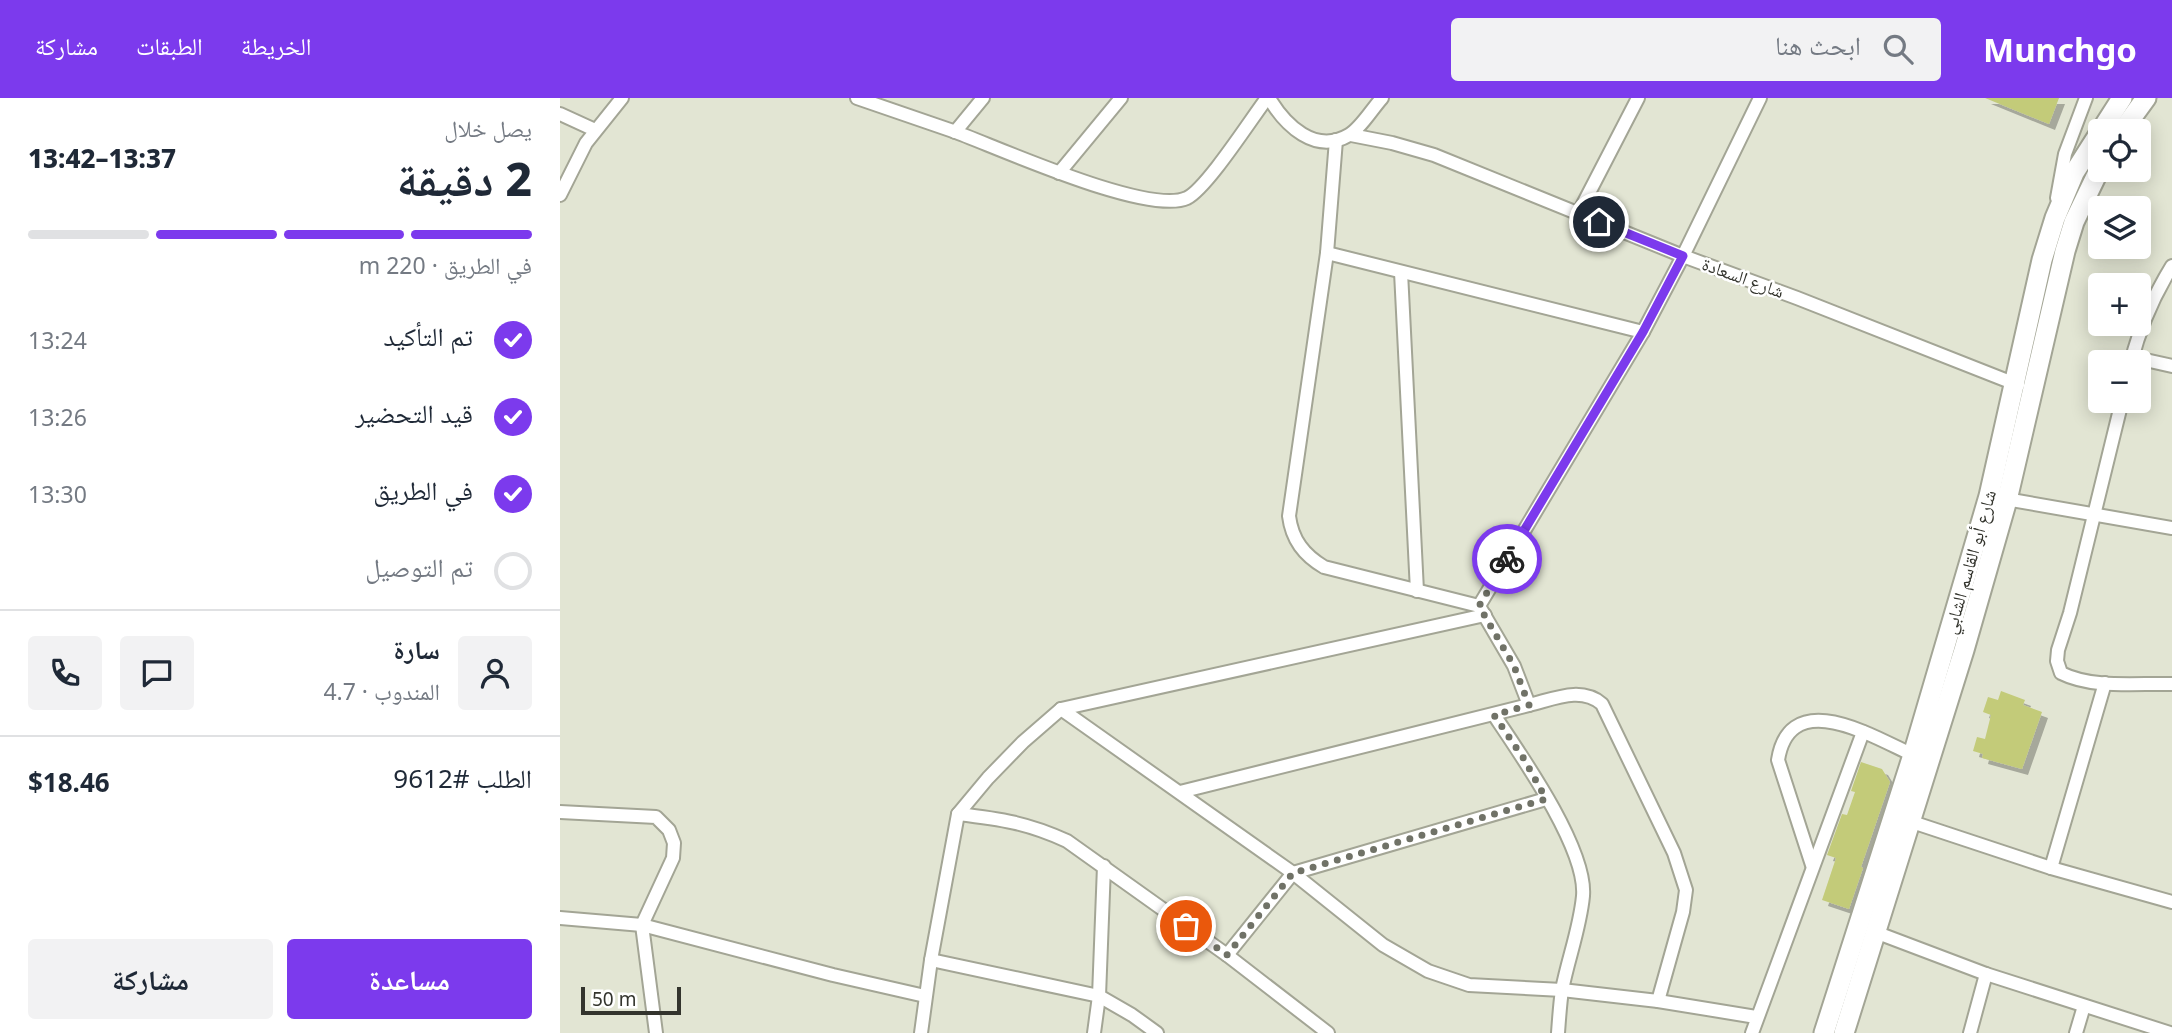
<!DOCTYPE html>
<html lang="ar">
<meta charset="utf-8">
<style>
:root{--surface:#fff;--page:#f2f2f3;--text:#1f2937;--muted:#747a83;--line:#e0e1e3;--accent:#7c3aed}
body{margin:0;font-family:"Noto Sans","Noto Naskh Arabic",sans-serif;background:var(--page);color:var(--text);direction:rtl;height:100vh;display:flex;flex-direction:column;font-size:26px;white-space:nowrap}
*{box-sizing:border-box;margin:0}
p{font-size:23px;color:var(--muted)}
.icon{flex:none;width:38px;height:38px;fill:none;stroke:currentColor;stroke-width:2;stroke-linecap:round;stroke-linejoin:round}
.map{position:relative;flex:1;overflow:hidden;direction:ltr}
.panel{display:flex;flex-direction:column;background:var(--surface);width:560px}
.panel>*{flex:none}
.tools{position:absolute;left:1528px;top:21px;display:grid;gap:14px}
.tools a{display:grid;place-items:center;width:63px;height:63px;border-radius:7px;background:var(--surface);box-shadow:0 4px 18px #0003;font-size:35px}
.scale{position:absolute;left:21px;bottom:18px;width:100px;box-sizing:border-box;padding-left:7px;border:4px solid #33342d;border-top:0;font-size:19px;line-height:24px;white-space:nowrap;color:#33342d;-webkit-text-stroke:5px #fff;paint-order:stroke}
.pin{position:absolute;display:grid;place-items:center;width:60px;height:60px;color:#fff;margin:-30px;border:4px solid #fff;border-radius:50%;box-shadow:0 2px 7px #0007}
.courier{position:absolute;display:grid;place-items:center;width:70px;height:70px;margin:-35px;border:5px solid #7c3aed;border-radius:50%;background:#fff;color:#222;box-shadow:0 2px 9px #0007}
.overview em{font-style:normal;font-weight:800}
.overview div{display:flex;flex-direction:column-reverse}
.overview{display:flex;align-items:center;justify-content:space-between;height:119px;padding:0 28px}
h1{font-size:46px;font-weight:800;line-height:52px}
.bar{display:grid;grid-template-columns:repeat(4,1fr);gap:10px 7px;align-content:center;height:84px;padding:0 28px}
.bar i{height:9px;border-radius:5px;background:var(--line)}
.bar .active{background:var(--accent)}
.bar p{grid-column:span 4}
.line{display:flex;align-items:center;gap:18px;padding:0 28px;border-top:2px solid var(--line)}
.line div{flex:1}
.round{display:grid;place-items:center;flex:none;width:74px;height:74px;border-radius:7px;background:var(--page)}
ol{padding:0 28px;list-style:none}
li{display:flex;align-items:center;gap:21px;height:77px}
li p{margin-inline-start:auto}
li .icon{padding:7px;border-radius:50%;background:var(--accent);color:#fff;stroke-width:4}
li:last-child{color:var(--muted)}
li i{width:38px;height:38px;border:4px solid var(--line);border-radius:50%}
.action{display:flex;gap:14px;margin-top:auto;padding:14px 28px}
.action a{flex:1;height:80px;border-radius:7px;background:var(--accent);color:#fff;font-size:28px;font-weight:800;line-height:80px;text-align:center}
.action a+a{background:var(--page);color:var(--text)}
header{display:flex;align-items:center;gap:42px;box-sizing:border-box;height:98px;padding:0 35px;background:var(--accent);color:#fff}
header strong{font-size:33px}
nav{display:flex;gap:38px;margin-inline-start:auto;font-size:24px}
.search{width:490px;height:63px;background:var(--page);display:flex;align-items:center;gap:18px;box-sizing:border-box;padding:0 24px;border-radius:7px;color:var(--muted);font-size:26px}
main{display:flex;flex:1;min-height:0}
.map>svg:first-child{display:block}
.building{fill:#c3cb79;filter:url(#shadow)}
.lines{fill:none;stroke-linecap:round;stroke-linejoin:round}
.street-casing{stroke:#a3a595;stroke-width:16}
.primary-casing{stroke:#a3a595;stroke-width:23}
.street{stroke:#fff;stroke-width:12}
.primary{stroke:#fff;stroke-width:19}
.done{stroke:#707267;stroke-width:7;stroke-dasharray:0 12.6}
.route{stroke:#7c3aed;stroke-width:9}
.labels{text-anchor:middle;stroke-width:5;stroke-linejoin:round;paint-order:stroke}
.street-label{font-size:18px;fill:#33342d;stroke:#fff}
</style>
<header>
<strong>Munchgo</strong>
<div class="search"><svg class="icon" aria-label="search" viewBox="0 0 24 24"><circle cx="10" cy="10" r="6"/><path d="M15 15l6 6"/></svg>ابحث هنا</div>
<nav><a>الخريطة</a><a>الطبقات</a><a>مشاركة</a></nav>
</header>
<main>
<div class="map">
<svg width="1612" height="935" viewBox="0 0 1612 935">
<defs>
<filter id="shadow"><feDropShadow dx="6" dy="6" stdDeviation="0" flood-color="#0004"/></filter>
</defs>
<rect width="100%" height="100%" fill="#e2e5d3"/>
<!-- building -->
<g class="building">
<polygon points="1425,0 1499,0 1489,26"/>
<polygon points="1441,593 1465,602 1463,607 1482,614 1462,671 1422,660 1423,656 1413,653 1417,639 1425,641 1431,617 1423,614 1428,599 1438,602"/>
<polygon points="1301,664 1322,671 1330,684 1301,769 1303,770 1289,811 1262,802 1276,760 1267,757 1282,716 1287,717 1295,694 1291,693"/>
</g>
<g class="lines">
<defs>
<g id="street">
<path d="M297,0C329,11 361,22 393,33C437,49 588,118 627,100C647,90 691,21 707,0"/>
<path d="M709,0C725,27 755,57 789,37C801,30 812,11 822,0"/>
<polyline points="0,16 35,32"/>
<polyline points="395,34 423,0"/>
<polyline points="791,37 832,45 874,57 1123,158 1237,200 1458,287"/>
<path d="M776,42L767,155L729,418C732,442 744,457 764,469L919,508L954,568L969,607"/>
<polyline points="499,75 561,0"/>
<polyline points="0,97 26,45 62,0"/>
<polyline points="1497,100 1505,56 1526,0"/>
<polyline points="1018,116 1078,0"/>
<polyline points="767,155 1083,234"/>
<polyline points="841,174 857,493"/>
<polyline points="1572,259 1612,268"/>
<path d="M1571,264C1580,229 1593,199 1612,168"/>
<path d="M1562,303L1510,515L1498,552L1497,563L1501,575C1533,591 1577,585 1612,586"/>
<polyline points="1440,400 1612,430"/>
<polyline points="919,508 1083,234 1123,158 1200,0"/>
<polyline points="501,611 733,775 823,847 868,873 909,887 1002,892 1098,903 1196,919"/>
<path d="M934,617C961,657 1027,751 1023,798C1020,830 1008,861 1002,892C1000,906 999,921 998,935"/>
<path d="M620,694L969,607C994,601 1021,588 1042,606L1114,755L1126,792L1123,814L1098,903"/>
<polyline points="0,714 96,719 109,732 114,745 113,760 82,827 96,935"/>
<path d="M398,716C441,721 468,725 507,743L667,857L768,935"/>
<polyline points="1349,723 1491,770 1612,804"/>
<path d="M1252,767L1218,662C1230,588 1312,638 1353,657"/>
<polyline points="1491,770 1545,585"/>
<polyline points="0,820 82,827 273,877 365,898"/>
<polyline points="1315,834 1426,876 1610,935"/>
<polyline points="667,857 733,775 986,701"/>
<polyline points="371,862 539,898 572,917 597,935"/>
<polyline points="361,935 371,862 398,716 428,680 463,644 501,611 925,517"/>
<polyline points="534,935 539,898 544,768"/>
<polyline points="1192,935 1303,634"/>
<polyline points="1410,935 1426,876"/>
<polyline points="1516,935 1524,908"/>
</g>
<g id="primary">
<polyline points="1562,33 1586,0"/>
<polyline points="1264,935 1353,657 1429,398 1482,162 1495,120 1514,75 1562,0"/>
<polyline points="1284,935 1404,552 1447,402 1505,153 1514,124 1540,70"/>
</g>
</defs>
<!-- street casing -->
<use href="#street" class="street-casing"/>
<!-- primary casing -->
<use href="#primary" class="primary-casing"/>
<!-- street -->
<use href="#street" class="street"/>
<!-- primary -->
<use href="#primary" class="primary"/>
</g>
<g class="lines">
<!-- done -->
<polyline class="done" points="626,828 667,857 733,775 986,701 964,661 934,617 969,607 954,568 919,508 947,461"/>
<!-- route -->
<polyline class="route" points="947,461 1083,234 1123,158 1039,124"/>
</g>
<g class="labels">
<!-- street labels -->
<g class="street-label">
<text transform="translate(1183 180) rotate(20)" y="6">شارع السعادة</text>
<text transform="translate(1410 464) rotate(-74)" y="6">شارع أبو القاسم الشابي</text>
</g>
</g>
</svg>
<div class="tools">
<a><svg class="icon" aria-label="locate" viewBox="0 0 24 24"><circle cx="12" cy="12" r="6"/><path d="M12 2v4M12 18v4M2 12h4M18 12h4"/></svg></a>
<a><svg class="icon" aria-label="layers" viewBox="0 0 24 24"><path d="M12 4l9 5-9 5-9-5zM3 14l9 5 9-5"/></svg></a>
<a>+</a>
<a>−</a>
</div>
<div class="scale">50 m</div>
<div class="pin" style="left:626px;top:828px;background:#ea580c"><svg class="icon" aria-label="bag" viewBox="0 0 24 24"><path d="M5 8h14l-1 12H6zM9 8a3 3 0 0 1 6 0"/></svg></div>
<div class="pin" style="left:1039px;top:124px;background:#1f2937"><svg class="icon" aria-label="home" viewBox="0 0 24 24"><path d="M3 11l9-7 9 7M6 9v11h12V9"/></svg></div>
<div class="courier" style="left:947px;top:461px"><svg class="icon" aria-label="bike" viewBox="0 0 24 24"><circle cx="6" cy="16" r="4"/><circle cx="18" cy="16" r="4"/><path d="M6 16l4-8h5l3 8M10 8l3 8H6M13 5h3"/></svg></div>
</div>
<section class="panel">
<div class="overview"><div><h1>2 دقيقة</h1><p>يصل خلال</p></div><em>13:37–13:42</em></div>
<div class="bar"><i class="active"></i><i class="active"></i><i class="active"></i><i></i><p>في الطريق · 220 m</p></div>
<ol>
<li><svg class="icon" aria-label="check" viewBox="0 0 24 24"><path d="M5 12l5 5 9-10"/></svg>تم التأكيد<p>13:24</p></li>
<li><svg class="icon" aria-label="check" viewBox="0 0 24 24"><path d="M5 12l5 5 9-10"/></svg>قيد التحضير<p>13:26</p></li>
<li><svg class="icon" aria-label="check" viewBox="0 0 24 24"><path d="M5 12l5 5 9-10"/></svg>في الطريق<p>13:30</p></li>
<li><i></i>تم التوصيل</li>
</ol>
<div class="line" style="height:126px"><a class="round"><svg class="icon" aria-label="person" viewBox="0 0 24 24"><circle cx="12" cy="8" r="4"/><path d="M4 21q1-7 8-7t8 7"/></svg></a><div><b>سارة</b><p>المندوب · 4.7</p></div><a class="round"><svg class="icon" aria-label="chat" viewBox="0 0 24 24"><path d="M4 5h16v11H9l-5 4z"/></svg></a><a class="round"><svg class="icon" aria-label="phone" viewBox="0 0 24 24"><path d="M5 4h4l2 5-3 2q2 4 5 5l2-3 5 2v4C11 20 4 13 5 4z"/></svg></a></div>
<div class="line" style="height:91px"><div>الطلب #9612</div><b>$18.46</b></div>
<div class="action"><a>مساعدة</a><a>مشاركة</a></div>
</section>
</main>
